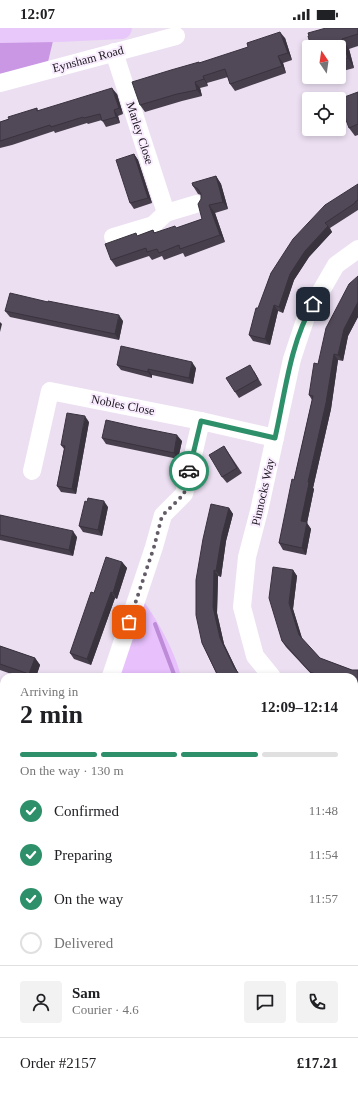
<!DOCTYPE html>
<meta charset="utf-8">
<style>
:root{--surface:#fff;--page:#f2f2f2;--text:#202124;--muted:#757577;--line:#e0e0e0;--accent:#2e906a}
body{margin:0;font-family:Georgia,serif;background:var(--page);color:var(--text);height:100vh;display:flex;flex-direction:column;font-size:15px;white-space:nowrap}
*{box-sizing:border-box;margin:0}
p{font-size:13px;color:var(--muted)}
.icon{flex:none;width:22px;height:22px;fill:none;stroke:currentColor;stroke-width:2;stroke-linecap:round;stroke-linejoin:round}
.map{position:relative;flex:1;overflow:hidden}
.sheet{position:absolute;left:0px;top:645px;width:358px;height:424px;display:flex;flex-direction:column;background:var(--surface);border-radius:12px 12px 0 0;box-shadow:0 2px 6px #0003}
.sheet>*{flex:none}
.needle{width:26px;rotate:347deg}
.buttons{position:absolute;left:302px;top:12px;display:grid;gap:8px}
.buttons a{display:grid;place-items:center;width:44px;height:44px;border-radius:4px;background:var(--surface);box-shadow:0 2px 6px #0003;font-size:20px}
.pin{position:absolute;display:grid;place-items:center;width:34px;height:34px;color:#fff;margin:-17px;border-radius:8px;box-shadow:0 2px 6px #0006}
.courier{position:absolute;display:grid;place-items:center;width:40px;height:40px;margin:-20px;border:3px solid #2e906a;border-radius:50%;background:#fff;color:#222;box-shadow:0 1px 5px #0007}
.summary em{font-style:normal;font-weight:600}
.summary div{display:flex;flex-direction:column-reverse}
.summary{display:flex;align-items:center;justify-content:space-between;height:68px;padding:0 20px}
h1{font-size:26px;font-weight:600;line-height:30px}
.bar{display:grid;grid-template-columns:repeat(4,1fr);gap:6px 4px;align-content:center;height:48px;padding:0 20px}
.bar i{height:5px;border-radius:3px;background:var(--line)}
.bar .on{background:var(--accent)}
.bar p{grid-column:span 4}
.line{display:flex;align-items:center;gap:10px;padding:0 20px;border-top:1px solid var(--line)}
.line div{flex:1}
.round{display:grid;place-items:center;flex:none;width:42px;height:42px;border-radius:4px;background:var(--page)}
ol{padding:0 20px;list-style:none}
li{display:flex;align-items:center;gap:12px;height:44px}
li p{margin-inline-start:auto}
li .icon{padding:4px;border-radius:50%;background:var(--accent);color:#fff;stroke-width:4}
li:last-child{color:var(--muted)}
li i{width:22px;height:22px;border:2px solid var(--line);border-radius:50%}
.status{display:flex;justify-content:space-between;align-items:center;height:28px;padding:0 20px;background:var(--surface);direction:ltr}
.status svg{height:11px;fill:currentColor}
.map>svg:first-child{display:block}
.green{fill:#e7c0fc}
.forest{fill:#c997e3}
.lines{fill:none;stroke-linecap:round;stroke-linejoin:round}
.stream{stroke:#bd8bd7;stroke-width:4}
.minor{stroke:#fff;stroke-width:18}
.major{stroke:#e8c7fa;stroke-width:22}
.wall{fill:#473f4c}
.shaded-wall{fill:#39333e}
.building{fill:#524958;stroke:#39333e}
.done{stroke:#635c67;stroke-width:4;stroke-dasharray:0 7.2}
.route{stroke:#2e906a;stroke-width:5}
.labels{text-anchor:middle;stroke-width:4;stroke-linejoin:round;paint-order:stroke}
.street-label{font-size:12px;fill:#1a161c;stroke:#f8ecfe}
</style>
<div class="status"><b>12:07</b><svg viewBox="0 0 49 12"><path d="M0 12V9h3v3zM5 12V6h3v6zM10 12V3h3v9zM15 12V0h3v12zM26 1h20v11H26zM47 4h2v5h-2z"/></svg></div>
<div class="map">
<svg width="358" height="1069" viewBox="0 0 358 1069">
<rect width="100%" height="100%" fill="#ebdff1"/>
<!-- green -->
<path class="green" d="M144,574C159,595 175,624 181,649H116Z"/>
<!-- forest -->
<g class="forest">
<polygon points="0,13 53,13 47,38 0,50"/>
<polygon points="354,922 358,926 358,1069 42,1069 41,1065 354,1065"/>
</g>
<g class="lines">
<!-- stream -->
<g class="stream">
<polyline points="155,596 175,649"/>
<polyline points="354,922 358,926"/>
</g>
<!-- minor -->
<g class="minor">
<polyline points="114,24 166,185 196,176"/>
<polyline points="0,55 176,8"/>
<polyline points="113,209 153,197 166,185"/>
<polyline points="32,443 50,363 201,393 275,410"/>
<polyline points="111,648 154,519 163,487 184,466 201,393"/>
<polyline points="272,649 255,628 242,579 247,529 259,483 292,331 306,289 336,237 358,221"/>
<polyline points="354,695 358,695"/>
<polyline points="0,706 4,708"/>
</g>
<!-- major -->
<polyline class="major" points="0,4 58,3 121,0"/>
</g>
<!-- wall -->
<g class="wall">
<polygon points="358,0 358,18 349,21 354,40 339,44 339,19 311,19"/>
<polygon points="285,10 292,32 283,35 286,45 235,63 230,56 228,49 207,55 208,58 200,60 202,68 182,73 145,84 140,77 199,35"/>
<polygon points="358,64 358,107 355,108 349,100"/>
<polygon points="117,66 123,86 118,88 120,95 106,99 102,92 88,96 87,95 55,105 54,103 12,117 0,120 0,94 9,91 37,80 38,83"/>
<polygon points="134,126 138,132 152,175 134,181 130,175"/>
<polygon points="216,148 221,156 228,181 215,185 225,214 185,229 183,225 164,232 162,228 152,232 149,228 116,239 111,232 138,208 153,202 155,205 177,200 202,191 201,167 198,166 193,158"/>
<polygon points="358,156 358,182 330,200 332,204 309,229 294,252 283,285 278,283 270,317 253,313 249,307 271,245"/>
<polygon points="358,248 358,289 348,308 343,333 338,332 331,381 313,460 314,461 307,495 311,501 306,527 283,522 279,515 294,452 312,372 309,367 318,336"/>
<polygon points="48,274 123,293 119,312 10,289 5,283"/>
<polygon points="117,337 196,340 193,356 152,347 152,350 121,342"/>
<polygon points="254,343 262,357 239,370 235,364"/>
<polygon points="89,394 76,466 61,464 57,458 64,421 61,417"/>
<polygon points="102,410 182,413 178,431 106,416"/>
<polygon points="224,418 242,445 227,455 222,449"/>
<polygon points="87,474 108,479 102,508 83,504 79,498"/>
<polygon points="229,480 233,486 226,513 221,549 218,548 217,585 224,616 238,645 241,649 218,649 202,615 196,552"/>
<polygon points="0,487 77,509 73,528 0,512"/>
<polygon points="122,534 127,540 117,571 115,570 91,637 74,631 70,625 94,565"/>
<polygon points="293,542 297,548 293,581 302,611 320,630 352,642 358,642 358,665 354,665 354,649 314,649 286,619 282,613"/>
<polygon points="0,618 35,630 40,637 36,649 20,649 0,642"/>
<polygon points="0,725 4,782 0,779"/>
<polygon points="354,784 358,788 358,822 354,823"/>
<polygon points="4,901 4,918 0,914 0,907"/>
<polygon points="0,949 4,954 4,985 0,982"/>
</g>
<!-- shaded-wall -->
<g class="shaded-wall">
<polygon points="280,4 285,10 292,32 288,25"/>
<polygon points="342,11 349,21 354,40 348,30"/>
<polygon points="278,28 283,35 286,45 282,38"/>
<polygon points="203,48 207,55 208,58 204,51"/>
<polygon points="195,54 200,60 202,68 197,62"/>
<polygon points="112,60 117,66 123,86 119,80"/>
<polygon points="114,82 118,88 120,95 116,89"/>
<polygon points="134,126 138,132 152,175 148,170"/>
<polygon points="216,148 221,156 228,181 223,174"/>
<polygon points="209,177 215,185 225,214 220,207"/>
<polygon points="328,198 332,204 309,229 294,252 283,285 279,279 290,246 305,223"/>
<polygon points="358,274 358,289 348,308 343,333 338,327 344,301"/>
<polygon points="274,277 278,283 270,317 265,311"/>
<polygon points="119,287 123,293 119,312 115,306"/>
<polygon points="0,294 2,296 0,304"/>
<polygon points="334,326 338,332 331,381 313,460 314,461 307,495 311,501 306,527 302,520 301,493 308,454"/>
<polygon points="192,334 196,340 193,356 189,350"/>
<polygon points="148,341 152,347 152,350 148,344"/>
<polygon points="85,388 89,394 76,466 72,461"/>
<polygon points="177,407 182,413 178,431 174,425"/>
<polygon points="104,473 108,479 102,508 98,502"/>
<polygon points="229,480 233,486 226,513 221,549 216,543 222,507"/>
<polygon points="73,503 77,509 73,528 69,522"/>
<polygon points="122,534 127,540 117,571 113,565"/>
<polygon points="214,542 218,548 217,585 224,616 238,645 234,639 220,610 213,579"/>
<polygon points="293,542 297,548 293,581 303,613 299,607 289,575"/>
<polygon points="111,564 115,570 91,637 87,631"/>
<polygon points="35,630 40,637 36,649 31,649 29,646"/>
<polygon points="4,772 4,782 0,777"/>
<polygon points="355,784 358,788 358,796"/>
<polygon points="2,951 4,954 4,961 0,960 0,954"/>
<polygon points="4,1031 4,1042 0,1046 0,1036"/>
</g>
<!-- building -->
<g class="building">
<polygon points="326,0 358,0 358,6 342,11 348,30 339,33 339,19 311,19 308,8 309,8 308,5"/>
<polygon points="280,4 288,25 278,28 282,38 230,56 225,41 203,48 204,51 195,54 197,62 177,66 140,77 132,54 171,42 199,34 199,35 248,19 247,15"/>
<polygon points="112,60 119,80 114,82 116,89 102,93 100,86 84,90 83,89 51,99 50,97 0,113 0,94 9,91 8,89 37,80 37,83"/>
<polygon points="358,64 358,96 349,100 339,73 339,71"/>
<polygon points="134,126 148,170 130,175 116,132"/>
<polygon points="216,148 223,174 209,177 220,207 180,221 179,217 159,225 157,221 147,224 146,220 111,232 105,216 136,205 137,208 153,202 154,205 175,198 176,200 202,191 198,176 201,171 201,166 198,161 193,158 192,155"/>
<polygon points="358,156 358,172 355,174 355,175 325,195 328,198 305,223 290,246 279,279 274,277 265,311 249,307 256,280 258,280 271,245 293,211 325,177"/>
<polygon points="358,248 358,274 344,301 338,327 334,326 326,375 308,454 309,455 301,493 307,494 302,520 279,515 292,451 294,452 313,368 309,367 314,335 318,336 326,300 349,256"/>
<polygon points="10,265 48,274 48,273 119,287 115,306 5,283"/>
<polygon points="121,318 192,334 189,350 148,341 148,344 117,337"/>
<polygon points="250,337 258,351 235,364 226,350"/>
<polygon points="67,385 85,388 72,461 57,458 65,418 61,417"/>
<polygon points="106,392 137,399 177,407 174,425 102,410"/>
<polygon points="224,418 237,440 222,449 209,427"/>
<polygon points="88,470 104,473 98,502 79,498 85,473 87,474"/>
<polygon points="211,476 229,480 222,507 216,543 214,542 213,579 220,610 234,639 241,649 220,649 219,648 218,648 202,615 196,587 196,552 203,511"/>
<polygon points="0,487 73,503 69,522 0,507"/>
<polygon points="106,529 122,534 113,565 111,564 87,631 70,625 91,564 94,565"/>
<polygon points="273,539 293,542 289,575 299,607 320,630 352,642 358,642 358,659 354,659 354,649 324,649 310,644 282,613 269,570"/>
<polygon points="0,618 35,630 29,646 0,636"/>
<polygon points="41,647 44,649 39,649"/>
<polygon points="0,725 4,728 4,772 0,777 0,747 2,745 0,744"/>
<polygon points="354,734 358,736 358,767 356,767 354,760"/>
<polygon points="354,784 355,784 358,796 358,815 354,816"/>
<polygon points="358,828 358,843 354,838 354,831"/>
<polygon points="4,901 4,915 0,912 0,907"/>
<polygon points="0,959 4,962 4,982 0,979"/>
<polygon points="0,1021 4,1024 4,1031 0,1036"/>
</g>
<g class="lines">
<!-- done -->
<polyline class="done" points="129,594 154,519 162,488 184,466 189,443"/>
<!-- route -->
<path class="route" d="M189,443L201,393L275,410C285,366 290,315 313,276"/>
</g>
<g class="labels">
<!-- street labels -->
<g class="street-label">
<text transform="translate(88 31) rotate(-15)" y="4">Eynsham Road</text>
<text transform="translate(140 105) rotate(72)" y="4">Marley Close</text>
<text transform="translate(123 377) rotate(11)" y="4">Nobles Close</text>
<text transform="translate(263 464) rotate(-77)" y="4">Pinnocks Way</text>
</g>
</g>
</svg>
<div class="buttons">
<a><svg class="needle" viewBox="-14 -14 28 28"><path d="M0-13l5 13h-10z" fill="#e53935"/><path d="M0 13l5-13h-10z" fill="#757577"/></svg></a>
<a><svg class="icon" aria-label="locate" viewBox="0 0 24 24"><circle cx="12" cy="12" r="6"/><path d="M12 2v4M12 18v4M2 12h4M18 12h4"/></svg></a>
</div>
<div class="pin" style="left:129px;top:594px;background:#ea580c"><svg class="icon" aria-label="bag" viewBox="0 0 24 24"><path d="M5 8h14l-1 12H6zM9 8a3 3 0 0 1 6 0"/></svg></div>
<div class="pin" style="left:313px;top:276px;background:#1f2937"><svg class="icon" aria-label="home" viewBox="0 0 24 24"><path d="M3 11l9-7 9 7M6 9v11h12V9"/></svg></div>
<div class="courier" style="left:189px;top:443px"><svg class="icon" aria-label="car" viewBox="0 0 24 24"><path d="M5 17H2v-5l4-1 3-4h7l3 4 3 1v5h-3M9 17h6M6 11h13"/><circle cx="7" cy="17" r="2"/><circle cx="17" cy="17" r="2"/></svg></div>
<section class="sheet">
<div class="summary"><div><h1>2 min</h1><p>Arriving in</p></div><em>12:09–12:14</em></div>
<div class="bar"><i class="on"></i><i class="on"></i><i class="on"></i><i></i><p>On the way · 130 m</p></div>
<ol>
<li><svg class="icon" aria-label="check" viewBox="0 0 24 24"><path d="M5 12l5 5 9-10"/></svg>Confirmed<p>11:48</p></li>
<li><svg class="icon" aria-label="check" viewBox="0 0 24 24"><path d="M5 12l5 5 9-10"/></svg>Preparing<p>11:54</p></li>
<li><svg class="icon" aria-label="check" viewBox="0 0 24 24"><path d="M5 12l5 5 9-10"/></svg>On the way<p>11:57</p></li>
<li><i></i>Delivered</li>
</ol>
<div class="line" style="height:72px"><a class="round"><svg class="icon" aria-label="person" viewBox="0 0 24 24"><circle cx="12" cy="8" r="4"/><path d="M4 21q1-7 8-7t8 7"/></svg></a><div><b>Sam</b><p>Courier · 4.6</p></div><a class="round"><svg class="icon" aria-label="chat" viewBox="0 0 24 24"><path d="M4 5h16v11H9l-5 4z"/></svg></a><a class="round"><svg class="icon" aria-label="phone" viewBox="0 0 24 24"><path d="M5 4h4l2 5-3 2q2 4 5 5l2-3 5 2v4C11 20 4 13 5 4z"/></svg></a></div>
<div class="line" style="height:52px"><div>Order #2157</div><b>£17.21</b></div>
</section>
</div>
